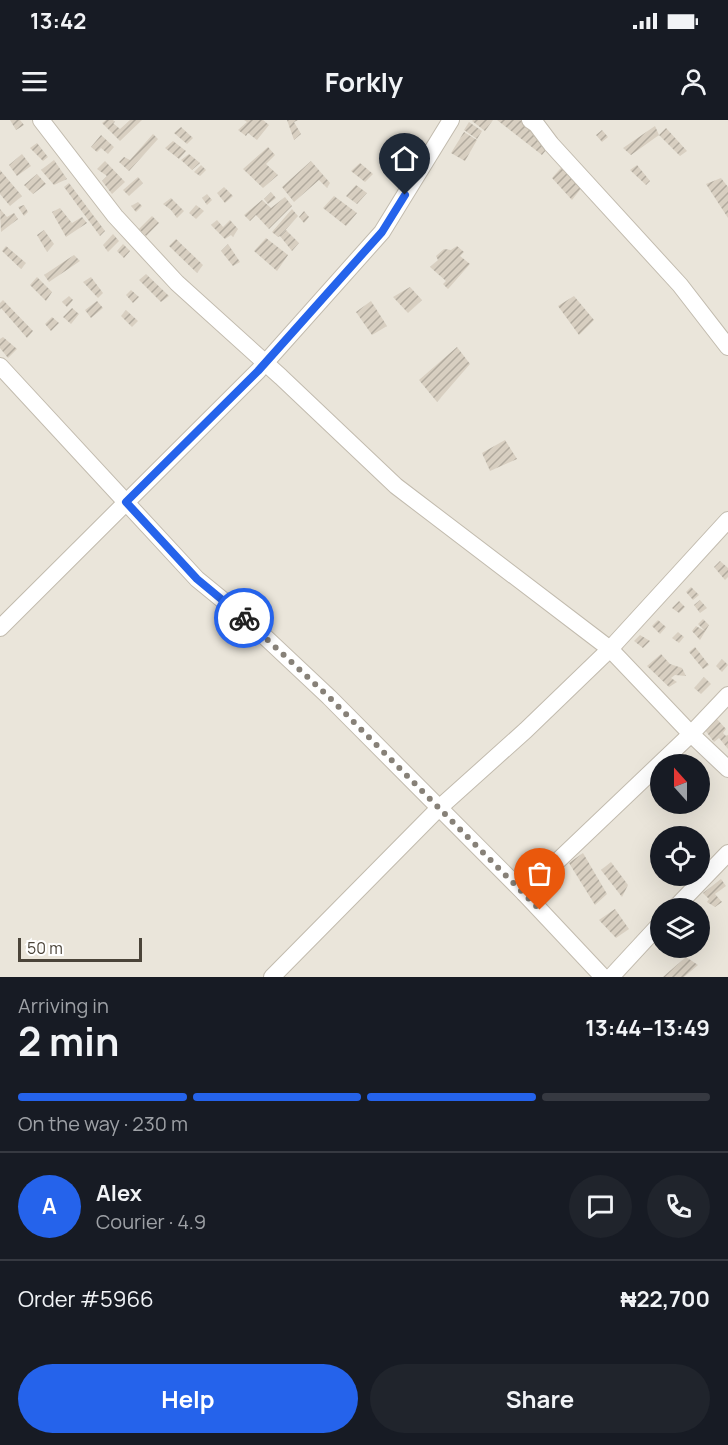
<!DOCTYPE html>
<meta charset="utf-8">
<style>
:root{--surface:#171b24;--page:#20242c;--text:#f1f3f6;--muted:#9ea1a6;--line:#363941;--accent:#2563eb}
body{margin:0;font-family:Manrope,sans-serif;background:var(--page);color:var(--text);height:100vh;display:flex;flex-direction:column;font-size:22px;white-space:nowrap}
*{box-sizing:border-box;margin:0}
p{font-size:20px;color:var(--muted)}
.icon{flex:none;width:33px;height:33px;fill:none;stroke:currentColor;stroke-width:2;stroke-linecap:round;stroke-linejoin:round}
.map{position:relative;height:857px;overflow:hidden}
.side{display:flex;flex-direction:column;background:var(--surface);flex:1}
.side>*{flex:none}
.needle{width:39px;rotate:339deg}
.fabs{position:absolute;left:650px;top:634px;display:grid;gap:12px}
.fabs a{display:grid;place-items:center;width:60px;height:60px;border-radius:50%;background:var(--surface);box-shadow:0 6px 24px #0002;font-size:30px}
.scale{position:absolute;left:18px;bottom:15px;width:124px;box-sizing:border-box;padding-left:6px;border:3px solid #4b4439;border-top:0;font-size:16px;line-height:21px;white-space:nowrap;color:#4b4439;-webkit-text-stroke:4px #fff;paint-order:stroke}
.pin{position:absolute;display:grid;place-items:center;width:51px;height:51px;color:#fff;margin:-62px -26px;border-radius:50% 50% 50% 0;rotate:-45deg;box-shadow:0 0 6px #0007}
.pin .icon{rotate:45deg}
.courier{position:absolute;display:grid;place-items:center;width:60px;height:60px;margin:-30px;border:4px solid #2563eb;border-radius:50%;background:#fff;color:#222;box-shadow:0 2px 8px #0007}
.summary em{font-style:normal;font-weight:700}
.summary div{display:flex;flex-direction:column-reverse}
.summary{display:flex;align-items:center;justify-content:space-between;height:102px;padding:0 18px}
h1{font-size:39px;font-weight:700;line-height:45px}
.bar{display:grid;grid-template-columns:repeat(4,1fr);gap:9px 6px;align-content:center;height:72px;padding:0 18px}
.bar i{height:8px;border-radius:4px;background:var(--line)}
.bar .active{background:var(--accent)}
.bar p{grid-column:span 4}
.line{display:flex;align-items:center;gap:15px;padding:0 18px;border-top:2px solid var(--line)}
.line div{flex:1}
.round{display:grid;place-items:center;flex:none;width:63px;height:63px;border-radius:32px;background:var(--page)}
.button{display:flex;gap:12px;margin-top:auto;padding:12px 18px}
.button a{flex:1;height:69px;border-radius:36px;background:var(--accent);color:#fff;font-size:24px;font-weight:700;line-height:69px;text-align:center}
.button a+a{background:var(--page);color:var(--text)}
.status{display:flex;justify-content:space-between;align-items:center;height:42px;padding:0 30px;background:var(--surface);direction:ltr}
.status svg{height:16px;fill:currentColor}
header{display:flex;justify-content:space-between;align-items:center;height:78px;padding:0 18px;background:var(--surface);font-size:27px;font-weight:700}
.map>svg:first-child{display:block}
.residential{fill:#eae5da;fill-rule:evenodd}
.building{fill:url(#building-hatch)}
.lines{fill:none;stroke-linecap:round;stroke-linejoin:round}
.minor-casing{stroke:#c2bbae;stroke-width:18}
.minor{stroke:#fff;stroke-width:16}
.done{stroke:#878178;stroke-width:6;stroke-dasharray:0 10.8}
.route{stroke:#2563eb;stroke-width:8}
</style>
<div class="status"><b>13:42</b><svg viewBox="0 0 49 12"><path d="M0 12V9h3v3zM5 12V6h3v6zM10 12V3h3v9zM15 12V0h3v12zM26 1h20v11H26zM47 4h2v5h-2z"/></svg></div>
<header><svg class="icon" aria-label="menu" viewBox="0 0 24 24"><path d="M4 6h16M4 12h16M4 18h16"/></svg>Forkly<svg class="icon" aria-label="person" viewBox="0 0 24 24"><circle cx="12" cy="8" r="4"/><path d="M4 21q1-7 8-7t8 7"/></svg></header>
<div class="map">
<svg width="728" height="857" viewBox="0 0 728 857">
<defs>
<pattern id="building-hatch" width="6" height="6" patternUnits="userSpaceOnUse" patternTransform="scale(1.5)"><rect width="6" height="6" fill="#d8cfc1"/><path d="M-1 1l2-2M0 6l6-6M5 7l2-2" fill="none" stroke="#b1aa9e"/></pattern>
</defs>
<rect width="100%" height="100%" fill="#f6f3ec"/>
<!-- residential -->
<path class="residential" d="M0,0H728V857H0ZM660,645H699V684H660ZM660,717H699V756H660ZM660,789H699V828H660Z"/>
<!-- building -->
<g class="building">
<polygon points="10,0 20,0 24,5 16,10"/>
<polygon points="106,0 113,0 115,2 113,3 120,9 130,0 142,0 120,21 102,3"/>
<polygon points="244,0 263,0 269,5 257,20 248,13 246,16 238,10 247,2"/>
<polygon points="287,0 298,0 294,2 301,14 294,20"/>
<polygon points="473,0 493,0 485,11 472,1"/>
<polygon points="497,0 520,0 551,24 542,35"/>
<polygon points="469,2 482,11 477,19 464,10"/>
<polygon points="655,6 659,15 666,8 687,31 680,36 659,15 631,35 623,28"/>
<polygon points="181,7 193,18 187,24 174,13"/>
<polygon points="602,10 608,17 602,22 596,15"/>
<polygon points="464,12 477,20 465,41 451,33"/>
<polygon points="153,14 158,19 129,51 119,42 124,37 130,40"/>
<polygon points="101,15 114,27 108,34 101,28 97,32 91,27"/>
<polygon points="173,21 186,31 179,39 165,28"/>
<polygon points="37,23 48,37 43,41 30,28"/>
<polygon points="268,27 275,35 266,44 278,55 263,68 243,49"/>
<polygon points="22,34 31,46 17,56 9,45"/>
<polygon points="189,34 200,43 192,50 181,40"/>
<polygon points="54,40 67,59 54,65 41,50"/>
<polygon points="105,41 125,62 112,74 102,61 107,56 97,49"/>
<polygon points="311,41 330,63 327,68 319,60 294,82 282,67"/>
<polygon points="567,41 586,62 572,80 552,58"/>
<polygon points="360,43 373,54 365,62 351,51"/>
<polygon points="201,45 206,50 200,56 194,52"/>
<polygon points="637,45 650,61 646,65 630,50"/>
<polygon points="0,50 22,76 10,86 0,74"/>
<polygon points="37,54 46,64 33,74 24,65"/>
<polygon points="138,57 143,63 129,76 123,70"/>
<polygon points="721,58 728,67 728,98 706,64"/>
<polygon points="69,63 105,111 100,116 64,67"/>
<polygon points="356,65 367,73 357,84 346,76"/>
<polygon points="224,67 233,76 225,83 217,73"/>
<polygon points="271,72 276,78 268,84 264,79"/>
<polygon points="207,74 212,80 207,85 202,78"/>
<polygon points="334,76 357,93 346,106 323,88"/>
<polygon points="285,77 292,86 269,109 256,95 250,101 244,95 262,80 271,88"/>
<polygon points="171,78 184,91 177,98 171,90 163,84"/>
<polygon points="138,82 142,86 136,92 131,86"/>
<polygon points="24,85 28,92 24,96 18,87"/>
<polygon points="196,85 204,91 196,99 189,93"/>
<polygon points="60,88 72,103 82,97 87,103 66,117 52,92"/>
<polygon points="0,89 7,97 14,93 18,99 1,112"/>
<polygon points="292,89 298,96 280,116 286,110 299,123 292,131 280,116 278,117 272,112"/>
<polygon points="304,91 309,97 304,103 299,97"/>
<polygon points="152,96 159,103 146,116 139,109"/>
<polygon points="217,100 223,107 230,100 238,109 233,117 231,115 225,119 211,105"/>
<polygon points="44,110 54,124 47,132 37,115"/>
<polygon points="113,114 119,121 108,132 103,125"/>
<polygon points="266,118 288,135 277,151 254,131"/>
<polygon points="176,119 203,145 197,153 169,126"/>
<polygon points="123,124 130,131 124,138 117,131"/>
<polygon points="228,124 240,142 233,146 221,131"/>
<polygon points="6,126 26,143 21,149 2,131"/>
<polygon points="457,126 464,132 460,136 470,144 448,169 443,164 446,161 430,147 438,140 436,136 444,129 451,130"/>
<polygon points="74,135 80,141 49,162 44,155"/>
<polygon points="146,154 169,176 161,182 139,160"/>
<polygon points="37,157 52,172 46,181 30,165"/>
<polygon points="91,157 103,173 98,178 83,162"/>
<polygon points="410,167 422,180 408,193 393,177"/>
<polygon points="131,170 139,177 133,183 126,175"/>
<polygon points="69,176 73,180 67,187 62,182"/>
<polygon points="574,176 594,200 579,215 558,186"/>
<polygon points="3,180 33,211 27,218 1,188 0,190 0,183"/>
<polygon points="97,181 103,188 91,198 85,190"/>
<polygon points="371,181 387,206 372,215 356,192"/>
<polygon points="72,188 79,194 71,204 63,197"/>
<polygon points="126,190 138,201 132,207 121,196"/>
<polygon points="52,197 59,203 51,211 45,204"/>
<polygon points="3,217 17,229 8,238 0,228 0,219"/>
<polygon points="457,227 470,244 437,282 419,260"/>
<polygon points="505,320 517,339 490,351 482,333"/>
<polygon points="720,441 728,448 728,457 725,460 714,447"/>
<polygon points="691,467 699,475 693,480 686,472"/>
<polygon points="700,480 707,488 700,493 694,485"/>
<polygon points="679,481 685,487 679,493 672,488"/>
<polygon points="703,499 709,505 700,520 692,511 696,506 705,511 698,504"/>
<polygon points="658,500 666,507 660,514 652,506"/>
<polygon points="678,512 684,517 679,523 672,518"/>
<polygon points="640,515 650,521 643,528 634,521"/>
<polygon points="695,527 709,545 703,549 689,532"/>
<polygon points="661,534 670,544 682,548 686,556 675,555 671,558 677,562 669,567 647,546"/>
<polygon points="722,539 728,545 722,552 716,546"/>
<polygon points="704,557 711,564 701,574 694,568"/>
<polygon points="716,598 726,609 723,613 726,616 728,615 728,629 719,618 714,622 705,610"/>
<polygon points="583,733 607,774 595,785 569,743"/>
<polygon points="611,742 628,765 622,777 601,750"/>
<polygon points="721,759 726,766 715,774 722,782 715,787 707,782 709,779 703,773"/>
<polygon points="615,789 629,809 616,818 599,800"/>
<polygon points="686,837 698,845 684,857 663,857"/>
</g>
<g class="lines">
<defs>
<g id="minor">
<polyline points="41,0 115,96 177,163 281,257 396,366 610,529 691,614 728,649"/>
<polyline points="530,0 536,4 551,24 680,165 728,227"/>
<polyline points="0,246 197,459 246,499 329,577 524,773 603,857"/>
<polyline points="0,508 258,251 382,112 451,0"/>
<polyline points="524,773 691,614 728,575"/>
<polyline points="674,789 728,733"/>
<polyline points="272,857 438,689 526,610 610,529 728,400"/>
<polyline points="611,857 660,804"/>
</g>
</defs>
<!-- minor casing -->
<use href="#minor" class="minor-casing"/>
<!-- minor -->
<use href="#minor" class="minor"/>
</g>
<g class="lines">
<!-- done -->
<polyline class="done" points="244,498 329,577 540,790"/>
<!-- route -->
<polyline class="route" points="244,498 197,459 126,382 258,251 382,112 405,75"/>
</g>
</svg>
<div class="fabs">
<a><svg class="needle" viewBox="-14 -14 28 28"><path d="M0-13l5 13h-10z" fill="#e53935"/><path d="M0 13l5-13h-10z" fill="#9ea1a6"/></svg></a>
<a><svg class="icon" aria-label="locate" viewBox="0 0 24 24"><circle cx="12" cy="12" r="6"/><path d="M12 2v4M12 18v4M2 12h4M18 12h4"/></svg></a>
<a><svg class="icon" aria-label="layers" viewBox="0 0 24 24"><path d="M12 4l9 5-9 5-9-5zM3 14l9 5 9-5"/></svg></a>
</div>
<div class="scale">50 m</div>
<div class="pin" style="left:540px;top:790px;background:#ea580c"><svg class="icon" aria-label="bag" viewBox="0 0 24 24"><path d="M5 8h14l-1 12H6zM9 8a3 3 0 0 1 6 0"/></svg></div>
<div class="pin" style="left:405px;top:75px;background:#1f2937"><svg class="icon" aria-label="home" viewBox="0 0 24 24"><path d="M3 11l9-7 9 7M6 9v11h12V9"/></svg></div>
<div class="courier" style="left:244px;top:498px"><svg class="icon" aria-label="bike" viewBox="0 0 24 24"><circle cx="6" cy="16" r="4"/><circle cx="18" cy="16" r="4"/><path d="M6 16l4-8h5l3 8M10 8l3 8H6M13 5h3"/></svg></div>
</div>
<section class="side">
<div class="summary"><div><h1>2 min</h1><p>Arriving in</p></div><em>13:44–13:49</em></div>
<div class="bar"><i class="active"></i><i class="active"></i><i class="active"></i><i></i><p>On the way · 230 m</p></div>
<div class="line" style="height:108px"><b class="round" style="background:var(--accent);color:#fff">A</b><div><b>Alex</b><p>Courier · 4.9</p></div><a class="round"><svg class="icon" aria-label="chat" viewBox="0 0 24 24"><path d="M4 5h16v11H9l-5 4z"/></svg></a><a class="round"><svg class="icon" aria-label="phone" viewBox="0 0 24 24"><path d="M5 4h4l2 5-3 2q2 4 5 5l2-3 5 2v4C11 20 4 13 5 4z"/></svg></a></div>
<div class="line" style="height:78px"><div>Order #5966</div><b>₦22,700</b></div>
<div class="button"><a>Help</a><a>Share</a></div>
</section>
